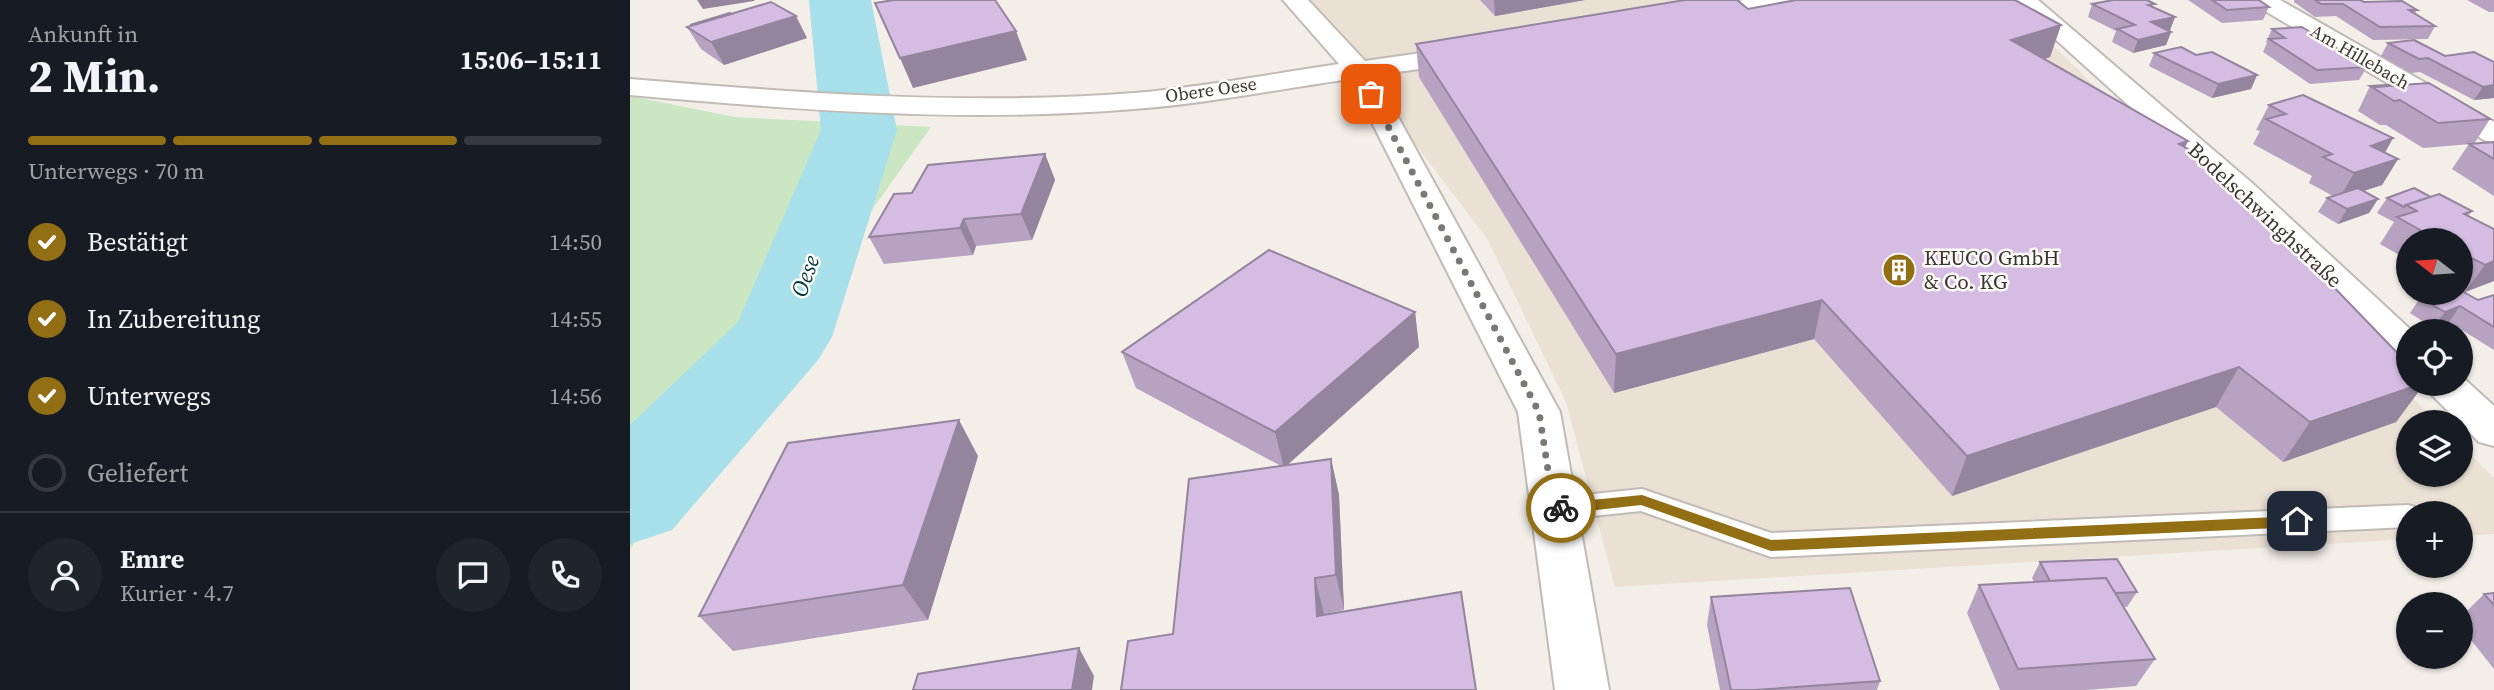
<!DOCTYPE html>
<html lang="de">
<meta charset="utf-8">
<style>
:root{--surface:#171b24;--page:#20242c;--text:#f1f3f6;--muted:#9ea1a6;--line:#363941;--accent:#926e15}
body{margin:0;font-family:"Source Serif 4",serif;background:var(--page);color:var(--text);height:100vh;display:flex;flex-direction:column;font-size:26px;white-space:nowrap}
*{box-sizing:border-box;margin:0}
p{font-size:23px;color:var(--muted)}
.icon{flex:none;width:38px;height:38px;fill:none;stroke:currentColor;stroke-width:2;stroke-linecap:round;stroke-linejoin:round}
.map{position:relative;flex:1;overflow:hidden}
.details{display:flex;flex-direction:column;background:var(--surface);width:630px}
.details>*{flex:none}
.needle{width:46px;rotate:287deg}
.fabs{position:absolute;left:1766px;top:228px;display:grid;gap:14px}
.fabs a{display:grid;place-items:center;width:77px;height:77px;border-radius:50%;background:var(--surface);box-shadow:0 2px 5px #0004;font-size:35px}
.pin{position:absolute;display:grid;place-items:center;width:60px;height:60px;color:#fff;margin:-30px;border-radius:14px;box-shadow:0 4px 10px #0006}
.courier{position:absolute;display:grid;place-items:center;width:70px;height:70px;margin:-35px;border:5px solid #926e15;border-radius:50%;background:#fff;color:#222;box-shadow:0 2px 9px #0007}
.headline em{font-style:normal;font-weight:700}
.headline div{display:flex;flex-direction:column-reverse}
.headline{display:flex;align-items:center;justify-content:space-between;height:119px;padding:0 28px}
h1{font-size:46px;font-weight:700;line-height:52px}
.bar{display:grid;grid-template-columns:repeat(4,1fr);gap:10px 7px;align-content:center;height:84px;padding:0 28px}
.bar i{height:9px;border-radius:5px;background:var(--line)}
.bar .selected{background:var(--accent)}
.bar p{grid-column:span 4}
.line{display:flex;align-items:center;gap:18px;padding:0 28px;border-top:2px solid var(--line)}
.line div{flex:1}
.round{display:grid;place-items:center;flex:none;width:74px;height:74px;border-radius:37px;background:var(--page)}
ol{padding:0 28px;list-style:none}
li{display:flex;align-items:center;gap:21px;height:77px}
li p{margin-inline-start:auto}
li .icon{padding:7px;border-radius:50%;background:var(--accent);color:#fff;stroke-width:4}
li:last-child{color:var(--muted)}
li i{width:38px;height:38px;border:4px solid var(--line);border-radius:50%}
main{display:flex;flex:1;min-height:0}
.map>svg:first-child{display:block}
.built{fill:#eae0d4}
.green{fill:#cae6c2}
.lines{fill:none;stroke-linecap:round;stroke-linejoin:round}
.river{fill:#a7dfea;fill-rule:evenodd}
.service-casing{stroke:#c0bbb6;stroke-width:4}
.minor-casing{stroke:#c0bbb6;stroke-width:4}
.service{fill:#fff;fill-rule:evenodd}
.minor{fill:#fff;fill-rule:evenodd}
.wall{fill:#b7a2c2}
.shaded-wall{fill:#95849e}
.building{fill:#d5bce2;stroke:#95849e;stroke-width:2}
.route{fill:#926e15}
.done{stroke:#7a7774;stroke-width:7;stroke-dasharray:0 12.6}
.labels{text-anchor:middle;stroke-width:5;stroke-linejoin:round;paint-order:stroke}
.far-street-label{font-size:18px;fill:#393735;stroke:#fffcf8}
.street-label{font-size:21px;fill:#393735;stroke:#fffcf8}
.poi-label{font-size:21px;fill:#393735;stroke:#fffcf8;text-anchor:start}
.water-label{font-size:23px;font-style:italic;fill:#00363e;stroke:#fffcf8}
</style>
<main>
<section class="details">
<div class="headline"><div><h1>2 Min.</h1><p>Ankunft in</p></div><em>15:06–15:11</em></div>
<div class="bar"><i class="selected"></i><i class="selected"></i><i class="selected"></i><i></i><p>Unterwegs · 70 m</p></div>
<ol>
<li><svg class="icon" aria-label="check" viewBox="0 0 24 24"><path d="M5 12l5 5 9-10"/></svg>Bestätigt<p>14:50</p></li>
<li><svg class="icon" aria-label="check" viewBox="0 0 24 24"><path d="M5 12l5 5 9-10"/></svg>In Zubereitung<p>14:55</p></li>
<li><svg class="icon" aria-label="check" viewBox="0 0 24 24"><path d="M5 12l5 5 9-10"/></svg>Unterwegs<p>14:56</p></li>
<li><i></i>Geliefert</li>
</ol>
<div class="line" style="height:126px"><a class="round"><svg class="icon" aria-label="person" viewBox="0 0 24 24"><circle cx="12" cy="8" r="4"/><path d="M4 21q1-7 8-7t8 7"/></svg></a><div><b>Emre</b><p>Kurier · 4.7</p></div><a class="round"><svg class="icon" aria-label="chat" viewBox="0 0 24 24"><path d="M4 5h16v11H9l-5 4z"/></svg></a><a class="round"><svg class="icon" aria-label="phone" viewBox="0 0 24 24"><path d="M5 4h4l2 5-3 2q2 4 5 5l2-3 5 2v4C11 20 4 13 5 4z"/></svg></a></div>
</section>
<div class="map">
<svg width="1864" height="690" viewBox="0 0 1864 690">
<rect width="100%" height="100%" fill="#f3eee8"/>
<!-- built -->
<polygon class="built" points="665,0 1373,0 1433,55 1807,422 1778,422 1778,474 1830,474 1831,445 1864,478 1864,534 1831,536 1830,513 1778,513 1778,539 985,587 936,402 858,240 728,69"/>
<!-- green -->
<polygon class="green" points="0,96 105,117 301,127 0,549"/>
<g class="lines">
<!-- river -->
<polygon class="river" points="179,0 241,0 267,130 202,337 188,360 42,530 0,544 0,425 108,322 191,130"/>
<defs>
<polygon id="service" points="1012,489 1141,533 1778,505 1788,508 1791,513 1778,513 1778,527 1141,557 1011,511 924,520 914,517 909,509 914,501 924,498"/>
<g id="minor">
<path d="M653,0H678L735,61L841,46L850,49L854,54L850,59L841,62L745,75L930,412L979,690H925L888,412L720,79C648,89 576,104 504,109C335,123 168,110 0,95V79C168,93 336,106 504,93C573,87 641,74 709,64Z"/>
<polygon points="1114,0 1169,0 1165,5 1157,7 1066,22 1057,20 1054,15 1057,10"/>
<polygon points="1382,0 1408,0 1622,183 1782,331 1778,331 1778,362 1764,358 1600,197"/>
<polygon points="1621,0 1650,0 1864,122 1864,143 1854,140 1625,5"/>
<polygon points="1830,375 1864,406 1864,446 1849,442 1800,393 1794,383 1830,383"/>
</g>
</defs>
<!-- service casing -->
<use href="#service" class="service-casing"/>
<!-- minor casing -->
<use href="#minor" class="minor-casing"/>
<!-- service -->
<use href="#service" class="service"/>
<!-- minor -->
<use href="#minor" class="minor"/>
</g>
<!-- wall -->
<g class="wall">
<polygon points="850,0 955,0 865,16"/>
<polygon points="1558,0 1629,0 1639,7 1633,20 1592,23"/>
<polygon points="1664,0 1730,0 1734,2 1787,10 1785,14 1805,26 1798,39 1743,40 1706,16 1685,17 1664,2"/>
<polygon points="1837,0 1864,0 1864,12 1859,12"/>
<polygon points="1462,4 1523,7 1545,17 1540,30 1538,30 1541,32 1536,45 1503,53 1482,42 1486,31 1458,17"/>
<polygon points="1118,9 1431,25 1420,57 1415,59 1555,148 1795,383 1766,422 1653,462 1586,407 1322,496 1184,339 984,393 789,77 786,44"/>
<polygon points="61,26 177,38 94,65 71,49 57,27"/>
<polygon points="1642,29 1737,67 1729,80 1680,84 1633,52 1637,43 1636,42"/>
<polygon points="1758,43 1815,56 1864,62 1864,98 1844,100 1790,72 1781,73 1751,56"/>
<polygon points="1524,53 1566,55 1627,75 1621,89 1582,98 1519,66"/>
<polygon points="1740,86 1860,119 1844,144 1864,142 1864,196 1822,169 1839,144 1841,144 1793,148 1756,125 1750,125 1728,111"/>
<polygon points="1639,105 1763,138 1755,153 1768,159 1752,185 1733,191 1748,199 1739,213 1708,224 1688,212 1697,198 1703,196 1679,183 1682,176 1623,144 1630,131 1626,130"/>
<polygon points="415,154 425,180 402,240 346,246 343,255 254,264 239,237 282,193"/>
<polygon points="1801,197 1842,211 1838,216 1864,281 1835,292 1830,289 1830,240 1778,240 1778,260 1750,244 1764,222 1747,213 1757,198"/>
<polygon points="1864,295 1864,350 1819,322 1803,328 1780,313 1790,298 1848,300"/>
<polygon points="785,312 789,347 656,466 701,459 709,495 714,610 695,614 846,690 543,634 651,466 506,388 492,352"/>
<polygon points="348,456 298,620 103,651 69,616"/>
<polygon points="1410,562 1507,592 1497,607 1494,607 1525,659 1506,686 1456,690 1370,690 1337,613 1349,585 1404,582 1402,578"/>
<polygon points="1864,593 1864,669 1830,626 1830,618 1854,594"/>
<polygon points="1081,597 1250,681 1247,690 1090,690 1077,625"/>
</g>
<!-- shaded-wall -->
<g class="shaded-wall">
<polygon points="67,0 125,0 124,1 73,9"/>
<polygon points="864,0 955,0 865,16"/>
<polygon points="166,16 177,38 94,65 81,42"/>
<polygon points="1545,17 1540,30 1516,35 1521,22"/>
<polygon points="1431,25 1420,57 1371,72 1381,40"/>
<polygon points="386,31 397,60 283,88 270,58"/>
<polygon points="1541,32 1536,45 1503,53 1508,40"/>
<polygon points="1627,75 1621,89 1582,98 1588,84"/>
<polygon points="1864,85 1864,98 1844,100 1853,87"/>
<polygon points="1763,138 1748,164 1741,146"/>
<polygon points="1558,141 1542,177 1549,144"/>
<polygon points="415,154 425,180 402,240 391,214"/>
<polygon points="1768,159 1752,185 1709,199 1724,173"/>
<polygon points="1748,199 1739,213 1708,224 1717,209"/>
<polygon points="334,219 346,246 343,255 330,228"/>
<polygon points="1864,261 1864,281 1835,292 1855,265"/>
<polygon points="1192,300 1184,339 984,393 986,354"/>
<polygon points="1830,306 1819,322 1803,328 1815,312"/>
<polygon points="785,312 789,347 654,468 645,432"/>
<polygon points="1609,367 1586,407 1322,496 1337,456"/>
<polygon points="1795,383 1766,422 1653,462 1680,422"/>
<polygon points="329,420 348,456 298,620 273,585"/>
<polygon points="701,459 709,495 714,610 706,575"/>
<polygon points="685,578 694,614 696,651 687,616"/>
<polygon points="449,648 464,676 462,690 442,690"/>
</g>
<!-- building -->
<g class="building">
<polygon points="264,0 365,0 386,31 270,58 245,3"/>
<polygon points="1055,0 1107,0 1118,9 1166,0 1385,0 1431,25 1381,40 1558,141 1549,144 1585,164 1778,364 1778,383 1794,383 1680,422 1609,367 1337,456 1192,300 986,354 786,44"/>
<polygon points="1483,0 1517,0 1525,4 1518,5 1545,17 1521,22 1541,32 1508,40 1487,29 1505,25 1462,4"/>
<polygon points="1582,0 1629,0 1639,7 1597,10"/>
<polygon points="1685,0 1730,0 1734,2 1772,1 1787,10 1779,10 1805,26 1750,27 1713,4 1691,4"/>
<polygon points="141,2 166,16 81,42 57,27"/>
<polygon points="100,13 101,14 60,25"/>
<polygon points="1672,27 1737,67 1687,70 1639,39 1655,38 1642,29"/>
<polygon points="1784,40 1815,56 1844,52 1864,62 1864,85 1853,87 1798,58 1789,59 1758,43"/>
<polygon points="1551,47 1566,55 1582,52 1627,75 1588,84 1524,53"/>
<polygon points="1799,83 1860,119 1808,123 1770,100 1764,101 1742,87"/>
<polygon points="1773,84 1775,85 1742,87 1740,86"/>
<polygon points="1673,95 1763,138 1741,146 1768,159 1724,173 1693,157 1702,154 1636,119 1656,114 1639,105"/>
<polygon points="1864,142 1864,159 1839,144"/>
<polygon points="415,154 391,214 334,219 330,228 239,237 264,194 282,193 298,165"/>
<polygon points="1728,188 1748,199 1717,209 1697,198"/>
<polygon points="1784,188 1801,197 1776,205 1774,207 1757,198"/>
<polygon points="1809,194 1842,211 1834,214 1864,229 1864,261 1855,265 1830,252 1830,240 1808,240 1767,217 1787,211 1776,205"/>
<polygon points="639,250 785,312 645,432 492,352"/>
<polygon points="1830,290 1848,300 1864,295 1864,327 1830,306 1815,312 1790,298 1807,292 1830,292"/>
<polygon points="329,420 273,585 69,616 158,443"/>
<polygon points="701,459 706,575 685,578 687,616 831,592 846,690 491,690 498,641 543,634 559,479"/>
<polygon points="1487,559 1507,592 1485,593 1476,578 1420,581 1410,562"/>
<polygon points="1476,578 1525,659 1388,669 1349,585"/>
<polygon points="1220,588 1250,681 1125,690 1101,690 1081,597"/>
<polygon points="1864,593 1864,605 1854,594"/>
<polygon points="449,648 442,690 283,690 288,674"/>
</g>
<!-- route -->
<polygon class="route" points="1012,495 1141,540 1667,516 1674,521 1667,527 1141,551 1011,505 931,514 925,508 931,503"/>
<g class="lines">
<!-- done -->
<polyline class="done" points="741,94 909,412 924,509 931,508"/>
</g>
<!-- icons -->
<defs>
<symbol id="building-disc" viewBox="-11 -11 22 22"><circle r="9.5" fill="#926e15" stroke="#fffcf8"/><path d="M-4-6H4V6H1V3H-1V6H-4ZM-2.5-4.3h1.7v1.8h-1.7ZM.8-4.3h1.7v1.8H.8ZM-2.5-1h1.7V.8h-1.7ZM.8-1h1.7V.8H.8Z" fill="#fff"/></symbol>
</defs>
<g fill-rule="evenodd">
<use href="#building-disc" x="1250" y="251" width="38" height="38"/>
</g>
<g class="labels">
<!-- far-street labels -->
<g class="far-street-label">
<text transform="translate(1730 57) rotate(30)" y="6">Am Hillebach</text>
<text transform="translate(581 90) rotate(-8)" y="6">Obere Oese</text>
</g>
<!-- street labels -->
<g class="street-label">
<text transform="translate(1635 215) rotate(43)" y="7">Bodelschwinghstraße</text>
</g>
<!-- poi labels -->
<g class="poi-label">
<text x="1294" y="265">KEUCO GmbH<tspan x="1294" dy="24">&amp; Co. KG</tspan></text>
</g>
<!-- water labels -->
<g class="water-label">
<text transform="translate(175 276) rotate(-70)" y="8">Oese</text>
</g>
</g>
</svg>
<div class="fabs">
<a><svg class="needle" viewBox="-14 -14 28 28"><path d="M0-13l5 13h-10z" fill="#e53935"/><path d="M0 13l5-13h-10z" fill="#9ea1a6"/></svg></a>
<a><svg class="icon" aria-label="locate" viewBox="0 0 24 24"><circle cx="12" cy="12" r="6"/><path d="M12 2v4M12 18v4M2 12h4M18 12h4"/></svg></a>
<a><svg class="icon" aria-label="layers" viewBox="0 0 24 24"><path d="M12 4l9 5-9 5-9-5zM3 14l9 5 9-5"/></svg></a>
<a>+</a>
<a>−</a>
</div>
<div class="pin" style="left:741px;top:94px;background:#ea580c"><svg class="icon" aria-label="bag" viewBox="0 0 24 24"><path d="M5 8h14l-1 12H6zM9 8a3 3 0 0 1 6 0"/></svg></div>
<div class="pin" style="left:1667px;top:521px;background:#1f2937"><svg class="icon" aria-label="home" viewBox="0 0 24 24"><path d="M3 11l9-7 9 7M6 9v11h12V9"/></svg></div>
<div class="courier" style="left:931px;top:508px"><svg class="icon" aria-label="bike" viewBox="0 0 24 24"><circle cx="6" cy="16" r="4"/><circle cx="18" cy="16" r="4"/><path d="M6 16l4-8h5l3 8M10 8l3 8H6M13 5h3"/></svg></div>
</div>
</main>
